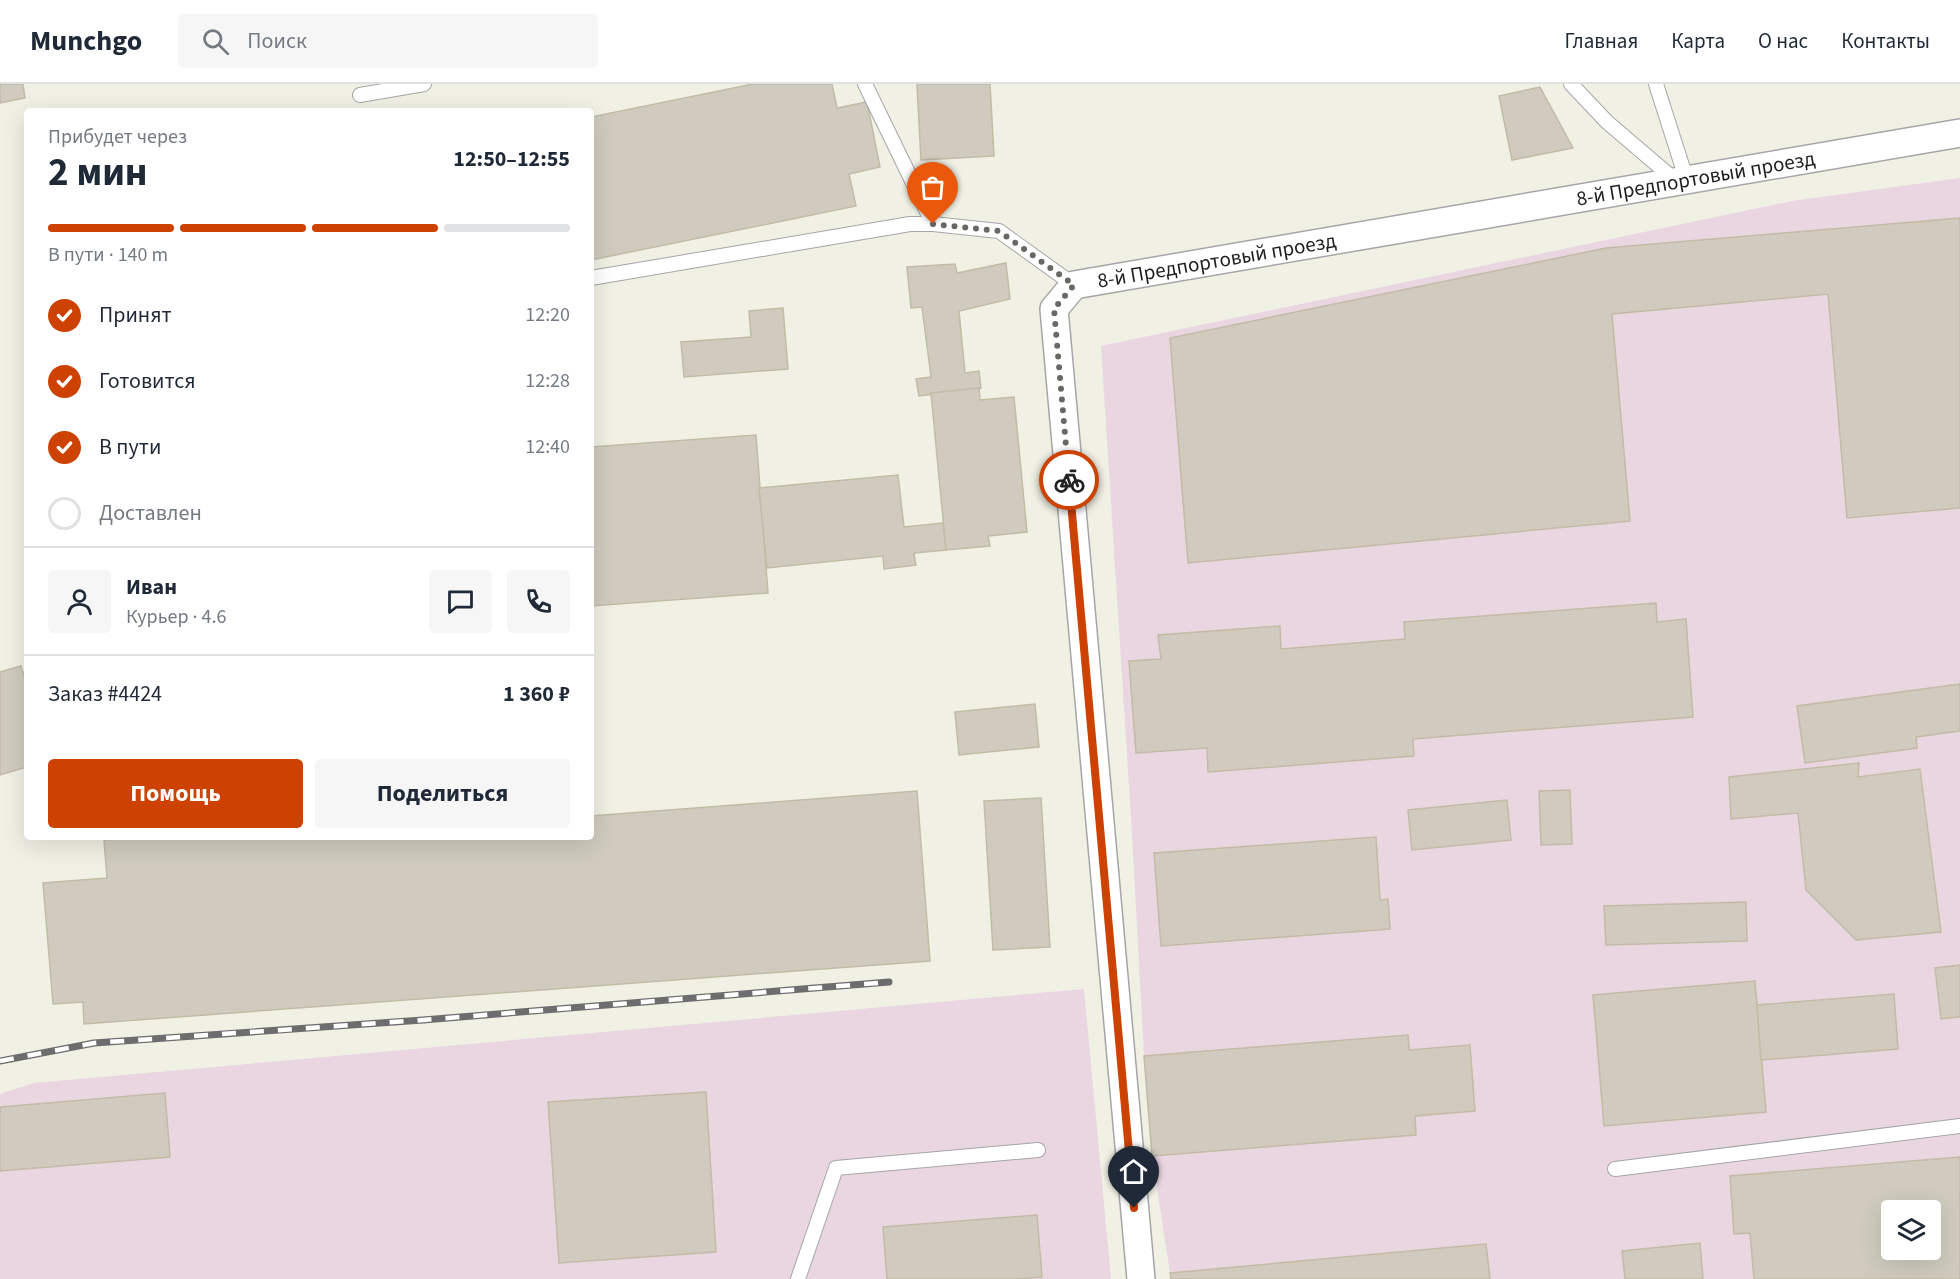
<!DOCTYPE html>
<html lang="ru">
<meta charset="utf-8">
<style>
:root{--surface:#fff;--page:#f6f6f7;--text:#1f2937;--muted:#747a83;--line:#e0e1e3;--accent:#cd4200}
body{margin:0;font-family:"Source Sans 3",sans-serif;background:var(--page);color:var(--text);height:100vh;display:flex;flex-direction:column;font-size:22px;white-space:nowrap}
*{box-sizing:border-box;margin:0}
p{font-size:20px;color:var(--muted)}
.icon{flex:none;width:33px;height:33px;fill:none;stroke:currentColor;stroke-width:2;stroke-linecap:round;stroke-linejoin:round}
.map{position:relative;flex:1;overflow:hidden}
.panel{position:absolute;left:24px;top:24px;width:570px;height:732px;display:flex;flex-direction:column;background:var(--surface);border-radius:6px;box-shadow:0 6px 24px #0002}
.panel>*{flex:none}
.controls{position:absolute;left:1881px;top:1116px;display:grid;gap:12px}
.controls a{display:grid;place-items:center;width:60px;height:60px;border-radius:6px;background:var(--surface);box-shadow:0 6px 24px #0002;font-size:30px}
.pin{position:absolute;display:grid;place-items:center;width:51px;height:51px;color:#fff;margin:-62px -26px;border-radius:50% 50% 50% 0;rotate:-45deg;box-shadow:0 0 6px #0007}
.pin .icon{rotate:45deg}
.courier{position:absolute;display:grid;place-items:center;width:60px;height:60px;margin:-30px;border:4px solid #cd4200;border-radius:50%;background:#fff;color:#222;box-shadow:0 2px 8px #0007}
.overview em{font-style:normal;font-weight:700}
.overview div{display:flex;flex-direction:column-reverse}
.overview{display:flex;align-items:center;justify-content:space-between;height:102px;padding:0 24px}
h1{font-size:39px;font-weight:700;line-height:45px}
.bar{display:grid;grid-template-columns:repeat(4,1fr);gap:9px 6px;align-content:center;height:72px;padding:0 24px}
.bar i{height:8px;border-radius:4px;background:var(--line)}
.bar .on{background:var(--accent)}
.bar p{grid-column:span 4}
.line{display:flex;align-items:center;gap:15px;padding:0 24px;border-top:2px solid var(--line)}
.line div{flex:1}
.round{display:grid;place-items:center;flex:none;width:63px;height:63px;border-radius:6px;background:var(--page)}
ol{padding:0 24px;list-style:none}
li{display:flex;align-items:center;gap:18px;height:66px}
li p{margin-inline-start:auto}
li .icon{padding:6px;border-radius:50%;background:var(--accent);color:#fff;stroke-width:4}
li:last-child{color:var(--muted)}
li i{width:33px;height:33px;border:3px solid var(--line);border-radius:50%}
.primary-button{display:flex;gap:12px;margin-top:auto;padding:12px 24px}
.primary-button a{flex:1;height:69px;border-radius:6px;background:var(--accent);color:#fff;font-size:24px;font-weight:700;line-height:69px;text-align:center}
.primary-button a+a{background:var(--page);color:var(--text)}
header{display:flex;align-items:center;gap:36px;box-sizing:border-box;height:84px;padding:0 30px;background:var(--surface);border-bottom:2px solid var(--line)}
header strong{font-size:28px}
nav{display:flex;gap:33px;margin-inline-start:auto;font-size:21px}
.search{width:420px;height:54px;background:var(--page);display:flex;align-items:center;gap:15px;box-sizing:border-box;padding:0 21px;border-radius:6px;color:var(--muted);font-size:22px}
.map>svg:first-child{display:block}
.industrial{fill:#e9d6e0;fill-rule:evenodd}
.building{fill:#d0cbbe;stroke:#c2bba6;stroke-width:1.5;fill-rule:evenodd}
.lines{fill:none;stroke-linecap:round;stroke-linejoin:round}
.service-casing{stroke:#a6a6a6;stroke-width:16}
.minor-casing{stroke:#a6a6a6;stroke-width:30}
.service{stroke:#fff;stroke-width:14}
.minor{stroke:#fff;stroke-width:27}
.rail-casing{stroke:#6d6d6d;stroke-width:7}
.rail{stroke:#fff;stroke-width:4.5;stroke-dasharray:14;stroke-linecap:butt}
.done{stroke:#686864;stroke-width:6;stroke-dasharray:0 10.8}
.route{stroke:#cd4200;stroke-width:8}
.labels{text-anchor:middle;stroke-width:4.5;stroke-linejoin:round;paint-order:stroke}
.street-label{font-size:21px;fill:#1f1f1f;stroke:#fff}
</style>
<header>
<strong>Munchgo</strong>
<div class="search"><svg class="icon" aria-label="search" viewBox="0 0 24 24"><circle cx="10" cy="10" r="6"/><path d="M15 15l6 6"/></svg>Поиск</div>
<nav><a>Главная</a><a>Карта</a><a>О нас</a><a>Контакты</a></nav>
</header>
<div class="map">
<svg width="1960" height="1195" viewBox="0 0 1960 1195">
<rect width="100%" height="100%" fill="#f0f0e5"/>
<!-- industrial -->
<g class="industrial">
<path d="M1960,94V1195H1171L1152,1072L1144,972L1131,733L1101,262L1792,117ZM1892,1126H1930V1166H1892Z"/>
<polygon points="1084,905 1111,1195 0,1195 0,1010 34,999"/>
</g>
<!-- building -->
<g class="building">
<polygon points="0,0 23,0 25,14 0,19"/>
<polygon points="753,0 832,0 837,24 867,18 880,83 849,90 856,122 591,176 591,33"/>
<polygon points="917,0 990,0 994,72 921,76"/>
<polygon points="1540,3 1573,64 1512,76 1499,12"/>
<polygon points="1960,134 1960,424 1847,434 1828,210 1612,230 1630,437 1188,479 1170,254 1606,164"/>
<polygon points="1006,179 1010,215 959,227 965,289 979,287 981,304 919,312 916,295 931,293 922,223 911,224 907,183 955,180 957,189"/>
<polygon points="783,224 788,285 684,293 681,258 751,253 749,227"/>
<polygon points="979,304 980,316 1014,313 1027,448 988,452 990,462 946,466 931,309"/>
<polygon points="756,351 768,509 591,522 591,363"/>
<polygon points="898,391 904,443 943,439 946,466 914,469 916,481 884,485 883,472 767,484 759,404"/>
<polygon points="1656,519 1657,538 1686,535 1693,633 1413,655 1414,672 1208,688 1207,664 1136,669 1129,577 1161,575 1158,551 1280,542 1281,565 1405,555 1404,538"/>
<polygon points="21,582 27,601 27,683 0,691 0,588"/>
<polygon points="1960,600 1960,647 1916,653 1917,664 1805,679 1797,622"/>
<polygon points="1035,620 1039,663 959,671 955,628"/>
<polygon points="1859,679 1858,693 1920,685 1941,848 1856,856 1806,806 1798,729 1731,735 1729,693"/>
<polygon points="1570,706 1572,760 1541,761 1539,707"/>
<polygon points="917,707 930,877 84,940 83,918 53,920 43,799 107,794 104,756 144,753 591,753 591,732"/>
<polygon points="1041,714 1050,863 993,866 984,717"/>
<polygon points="1507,716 1511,756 1412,766 1408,726"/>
<polygon points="1376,753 1380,816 1388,815 1390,845 1161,862 1154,769"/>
<polygon points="1746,818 1747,857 1606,861 1604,822"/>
<polygon points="1960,881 1960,933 1941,935 1935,884"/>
<polygon points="1755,897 1766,1028 1604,1042 1593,911"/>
<polygon points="1894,910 1898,965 1761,976 1757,921"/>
<polygon points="1408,951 1409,966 1470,961 1475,1027 1415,1032 1416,1051 1152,1072 1144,972"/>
<polygon points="706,1008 716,1168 559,1179 548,1018"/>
<polygon points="165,1009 170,1073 0,1087 0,1023"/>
<path d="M1960,1073V1195H1754L1750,1149L1734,1150L1730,1092ZM1892,1126H1930V1166H1892Z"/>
<polygon points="1037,1131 1042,1193 1018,1195 887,1195 883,1143"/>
<polygon points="1700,1159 1703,1195 1625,1195 1622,1167"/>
<polygon points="1486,1160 1490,1195 1171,1195 1170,1189"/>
</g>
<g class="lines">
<defs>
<g id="service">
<polyline points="865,0 933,140"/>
<polyline points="1571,0 1607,38 1675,96"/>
<polyline points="1656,0 1686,94"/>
<polyline points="360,11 424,0"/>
<polyline points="591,194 910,140 933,140 999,147 1074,201"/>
<polyline points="1615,1085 1960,1042"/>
<polyline points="798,1195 836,1084 1038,1066"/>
</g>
<g id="minor">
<path id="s1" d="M1141,1195L1054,225L1074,201L1960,49"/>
</g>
</defs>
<!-- service casing -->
<use href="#service" class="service-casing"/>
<!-- minor casing -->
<use href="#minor" class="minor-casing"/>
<!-- service -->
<use href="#service" class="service"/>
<!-- minor -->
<use href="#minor" class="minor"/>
<defs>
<polyline id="rail" points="0,977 94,959 423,936 889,898"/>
</defs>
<!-- rail casing -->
<use href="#rail" class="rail-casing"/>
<!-- rail -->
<use href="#rail" class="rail"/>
</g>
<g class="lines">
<!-- done -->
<polyline class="done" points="933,140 999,147 1074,201 1054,225 1069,396"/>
<!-- route -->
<polyline class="route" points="1069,396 1134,1124"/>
</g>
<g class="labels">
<!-- street labels -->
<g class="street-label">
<text dy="7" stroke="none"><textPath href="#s1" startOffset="1636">8-й Предпортовый проезд</textPath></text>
<text dy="7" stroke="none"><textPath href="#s1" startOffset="1150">8-й Предпортовый проезд</textPath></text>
</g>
</g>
</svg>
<div class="controls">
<a><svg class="icon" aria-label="layers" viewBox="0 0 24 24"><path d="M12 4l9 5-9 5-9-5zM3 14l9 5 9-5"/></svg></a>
</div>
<div class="pin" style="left:933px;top:140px;background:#ea580c"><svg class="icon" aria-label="bag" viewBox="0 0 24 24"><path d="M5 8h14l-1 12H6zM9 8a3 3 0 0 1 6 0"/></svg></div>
<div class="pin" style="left:1134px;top:1124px;background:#1f2937"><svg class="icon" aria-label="home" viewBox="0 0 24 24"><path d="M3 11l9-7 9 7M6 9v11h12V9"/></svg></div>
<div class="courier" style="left:1069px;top:396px"><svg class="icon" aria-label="bike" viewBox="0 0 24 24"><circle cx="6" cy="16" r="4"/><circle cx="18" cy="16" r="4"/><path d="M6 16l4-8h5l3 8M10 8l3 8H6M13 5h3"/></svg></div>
<section class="panel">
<div class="overview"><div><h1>2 мин</h1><p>Прибудет через</p></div><em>12:50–12:55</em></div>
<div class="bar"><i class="on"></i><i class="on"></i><i class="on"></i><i></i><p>В пути · 140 m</p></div>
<ol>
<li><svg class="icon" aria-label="check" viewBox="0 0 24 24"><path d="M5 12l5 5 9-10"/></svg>Принят<p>12:20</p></li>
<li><svg class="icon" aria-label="check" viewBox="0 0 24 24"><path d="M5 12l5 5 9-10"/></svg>Готовится<p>12:28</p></li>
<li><svg class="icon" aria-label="check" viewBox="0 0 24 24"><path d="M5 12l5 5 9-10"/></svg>В пути<p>12:40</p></li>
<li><i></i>Доставлен</li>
</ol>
<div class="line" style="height:108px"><a class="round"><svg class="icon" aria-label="person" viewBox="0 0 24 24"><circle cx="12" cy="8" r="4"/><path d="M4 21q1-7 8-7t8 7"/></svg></a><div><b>Иван</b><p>Курьер · 4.6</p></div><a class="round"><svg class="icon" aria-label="chat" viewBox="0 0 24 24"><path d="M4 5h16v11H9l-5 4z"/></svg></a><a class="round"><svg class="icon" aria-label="phone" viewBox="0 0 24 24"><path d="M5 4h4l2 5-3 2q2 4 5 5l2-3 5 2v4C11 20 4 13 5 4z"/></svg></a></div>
<div class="line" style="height:78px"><div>Заказ #4424</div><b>1 360 ₽</b></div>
<div class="primary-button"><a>Помощь</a><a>Поделиться</a></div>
</section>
</div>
